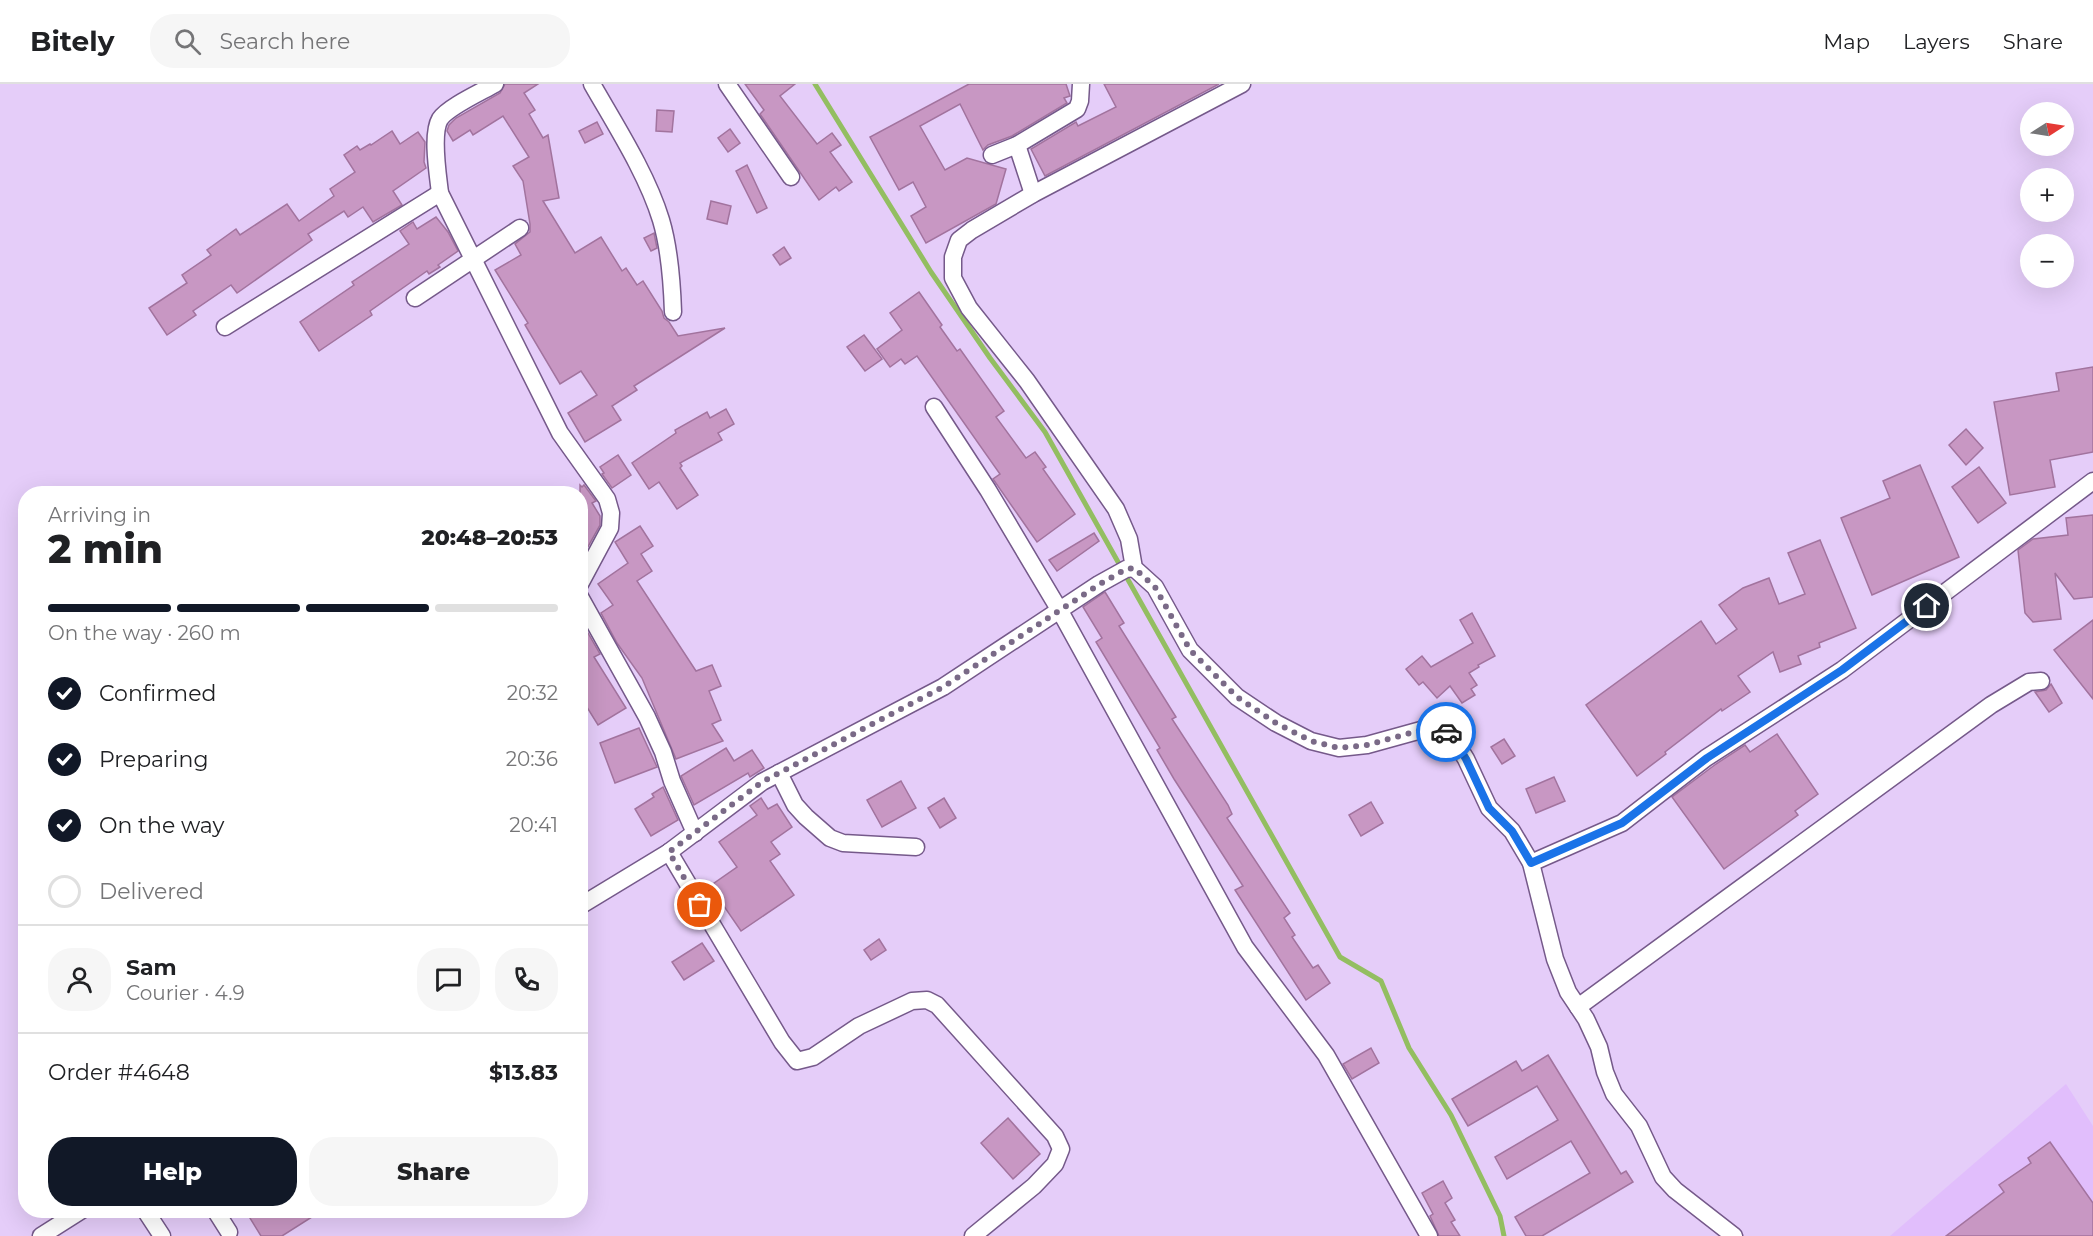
<!DOCTYPE html>
<meta charset="utf-8">
<style>
:root{--surface:#fff;--page:#f6f6f6;--text:#202124;--muted:#757577;--line:#e0e0e0;--accent:#111827}
body{margin:0;font-family:Montserrat,sans-serif;background:var(--page);color:var(--text);height:100vh;display:flex;flex-direction:column;font-size:22px;white-space:nowrap}
*{box-sizing:border-box;margin:0}
p{font-size:20px;color:var(--muted)}
.icon{flex:none;width:33px;height:33px;fill:none;stroke:currentColor;stroke-width:2;stroke-linecap:round;stroke-linejoin:round}
.map{position:relative;flex:1;overflow:hidden}
.side{position:absolute;left:18px;top:402px;width:570px;height:732px;display:flex;flex-direction:column;background:var(--surface);border-radius:24px;box-shadow:0 6px 24px #0002}
.side>*{flex:none}
.needle{width:39px;rotate:78deg}
.buttons{position:absolute;left:2020px;top:18px;display:grid;gap:12px}
.buttons a{display:grid;place-items:center;width:54px;height:54px;border-radius:50%;background:var(--surface);box-shadow:0 6px 24px #0002;font-size:30px}
.pin{position:absolute;display:grid;place-items:center;width:51px;height:51px;color:#fff;margin:-26px;border:3px solid #fff;border-radius:50%;box-shadow:0 2px 6px #0007}
.courier{position:absolute;display:grid;place-items:center;width:60px;height:60px;margin:-30px;border:4px solid #1a73e8;border-radius:50%;background:#fff;color:#222;box-shadow:0 2px 8px #0007}
.overview em{font-style:normal;font-weight:800}
.overview div{display:flex;flex-direction:column-reverse}
.overview{display:flex;align-items:center;justify-content:space-between;height:102px;padding:0 30px}
h1{font-size:39px;font-weight:800;line-height:45px}
.bar{display:grid;grid-template-columns:repeat(4,1fr);gap:9px 6px;align-content:center;height:72px;padding:0 30px}
.bar i{height:8px;border-radius:4px;background:var(--line)}
.bar .active{background:var(--accent)}
.bar p{grid-column:span 4}
.line{display:flex;align-items:center;gap:15px;padding:0 30px;border-top:2px solid var(--line)}
.line div{flex:1}
.round{display:grid;place-items:center;flex:none;width:63px;height:63px;border-radius:24px;background:var(--page)}
ol{padding:0 30px;list-style:none}
li{display:flex;align-items:center;gap:18px;height:66px}
li p{margin-inline-start:auto}
li .icon{padding:6px;border-radius:50%;background:var(--accent);color:#fff;stroke-width:4}
li:last-child{color:var(--muted)}
li i{width:33px;height:33px;border:3px solid var(--line);border-radius:50%}
.primary-button{display:flex;gap:12px;margin-top:auto;padding:12px 30px}
.primary-button a{flex:1;height:69px;border-radius:24px;background:var(--accent);color:#fff;font-size:24px;font-weight:800;line-height:69px;text-align:center}
.primary-button a+a{background:var(--page);color:var(--text)}
header{display:flex;align-items:center;gap:36px;box-sizing:border-box;height:84px;padding:0 30px;background:var(--surface);border-bottom:2px solid var(--line)}
header strong{font-size:28px}
nav{display:flex;gap:33px;margin-inline-start:auto;font-size:21px}
.search{width:420px;height:54px;background:var(--page);display:flex;align-items:center;gap:15px;box-sizing:border-box;padding:0 21px;border-radius:24px;color:var(--muted);font-size:22px}
.map>svg:first-child{display:block}
.built{fill:#e1befc}
.lines{fill:none;stroke-linecap:round;stroke-linejoin:round}
.stream{stroke:#93be61;stroke-width:5}
.building{fill:#c897c3;stroke:#a2739e;stroke-width:1.5}
.minor-casing{stroke:#75598a;stroke-width:19}
.minor{stroke:#fff;stroke-width:16}
.done{stroke:#7a6a87;stroke-width:6;stroke-dasharray:0 10.8}
.route{stroke:#1a73e8;stroke-width:8}
</style>
<header>
<strong>Bitely</strong>
<div class="search"><svg class="icon" aria-label="search" viewBox="0 0 24 24"><circle cx="10" cy="10" r="6"/><path d="M15 15l6 6"/></svg>Search here</div>
<nav><a>Map</a><a>Layers</a><a>Share</a></nav>
</header>
<div class="map">
<svg width="2093" height="1152" viewBox="0 0 2093 1152">
<rect width="100%" height="100%" fill="#e5cdf9"/>
<!-- built -->
<polygon class="built" points="2066,1000 2093,1042 2093,1152 1890,1152"/>
<g class="lines">
<!-- stream -->
<polyline class="stream" points="815,0 931,188 990,274 1045,348 1340,873 1381,897 1409,964 1451,1031 1500,1132 1504,1152"/>
</g>
<!-- building -->
<g class="building">
<polygon points="505,0 538,0 524,9 535,26 529,30 543,54 548,51 559,114 543,117 575,169 601,153 622,187 626,184 637,201 643,197 662,227 664,234 669,238 678,252 725,244 634,302 637,306 612,322 621,336 585,358 568,329 597,311 581,287 560,300 525,241 528,239 495,186 521,171 515,160 530,148 530,140 523,97 513,82 529,73 503,32 473,51 470,46 453,57 447,47 449,41 456,34 500,9"/>
<polygon points="745,0 795,0 780,12 817,60 832,49 841,61 830,68 852,98 839,107 836,103 819,116 760,30 764,26"/>
<polygon points="969,0 1066,0 1070,12 1064,14 1067,19 1012,52 988,61 983,66 960,20 920,42 945,86 967,74 1006,85 996,120 926,159 911,132 926,123 913,98 899,106 870,53"/>
<polygon points="1104,0 1219,0 1045,92 1031,65 1076,38 1078,42 1116,23"/>
<polygon points="657,26 674,27 672,48 656,47"/>
<polygon points="597,38 603,50 585,59 579,47"/>
<polygon points="730,45 740,59 728,68 718,54"/>
<polygon points="392,47 400,60 418,48 425,58 424,78 426,84 393,107 402,121 373,138 363,123 348,133 344,127 308,150 312,156 237,209 231,201 193,227 196,231 167,251 149,224 187,199 182,191 211,171 207,166 236,145 240,151 287,120 299,137 334,112 330,105 355,88 344,71 357,62 360,66 370,60 371,61"/>
<polygon points="747,81 767,124 757,129 736,87"/>
<polygon points="711,117 731,122 727,140 707,135"/>
<polygon points="436,133 448,148 458,167 438,181 440,183 429,190 427,187 370,227 372,231 319,267 300,238 354,201 352,198 409,160 400,147 413,138 417,145"/>
<polygon points="654,149 657,164 651,167 644,154"/>
<polygon points="784,163 791,174 780,181 773,171"/>
<polygon points="919,208 942,241 940,243 957,267 960,265 1004,327 996,333 1026,374 1035,368 1046,383 1043,385 1075,430 1037,458 993,395 1000,390 917,272 905,280 901,275 890,283 877,265 902,246 890,229"/>
<polygon points="864,251 882,275 865,287 847,263"/>
<polygon points="2093,283 2093,368 2050,376 2055,403 2010,411 1994,318 2059,307 2056,289"/>
<polygon points="726,325 734,340 718,349 722,356 680,379 682,382 680,384 698,411 677,425 659,398 649,405 632,379 676,349 675,346 707,328 710,334"/>
<polygon points="1966,345 1983,364 1966,381 1949,361"/>
<polygon points="618,371 631,391 612,404 602,390 604,389 600,383"/>
<polygon points="1920,381 1959,473 1872,511 1841,434 1890,414 1883,397"/>
<polygon points="1979,383 2006,419 1978,439 1952,403"/>
<polygon points="580,401 582,403 584,401 596,417 592,419 600,432 600,441 580,477"/>
<polygon points="2093,431 2093,513 2074,515 2055,489 2061,535 2033,538 2025,529 2018,466 2033,455 2068,451 2066,434"/>
<polygon points="640,442 653,462 641,470 652,487 637,497 696,587 712,581 721,602 709,607 721,636 712,640 723,657 676,675 642,594 617,559 601,529 613,521 598,500 628,479 615,458"/>
<polygon points="1094,449 1099,457 1057,487 1049,476"/>
<polygon points="1820,456 1856,544 1819,559 1820,563 1798,572 1801,580 1780,588 1773,568 1738,592 1750,608 1722,627 1721,625 1665,668 1666,670 1637,692 1586,621 1701,537 1716,560 1737,545 1719,521 1743,504 1769,494 1779,520 1805,510 1788,469"/>
<polygon points="1105,508 1124,539 1119,542 1176,633 1172,635 1228,721 1232,730 1227,734 1290,829 1284,834 1295,851 1292,853 1313,884 1318,881 1330,899 1306,916 1235,806 1243,802 1174,695 1157,666 1160,664 1096,558 1102,554 1083,523"/>
<polygon points="1472,529 1495,572 1478,581 1479,583 1469,589 1477,601 1471,605 1475,611 1462,619 1450,602 1437,614 1423,598 1419,601 1406,585 1422,572 1431,583 1473,559 1460,536"/>
<polygon points="2093,536 2093,615 2054,566"/>
<polygon points="588,549 600,570 594,573 626,624 598,641 585,620 580,623 580,553 582,554"/>
<polygon points="2051,600 2062,619 2049,628 2035,608 2046,606"/>
<polygon points="639,644 657,683 615,699 600,659"/>
<polygon points="1777,650 1818,710 1795,727 1798,731 1724,785 1672,713 1716,680 1745,661 1750,668"/>
<polygon points="1504,655 1515,672 1502,680 1491,663"/>
<polygon points="726,664 734,677 752,666 764,684 750,693 748,689 694,721 681,692"/>
<polygon points="1554,693 1565,717 1536,729 1526,705"/>
<polygon points="901,697 916,724 882,743 867,716"/>
<polygon points="663,703 678,736 651,752 635,725 654,713 652,710"/>
<polygon points="761,714 768,725 777,720 792,743 771,758 780,770 770,777 794,811 741,847 710,802 737,783 719,758 757,731 750,722"/>
<polygon points="944,714 956,734 940,744 928,724"/>
<polygon points="1371,718 1383,739 1361,752 1349,731"/>
<polygon points="879,855 886,866 871,876 864,866"/>
<polygon points="702,859 714,877 684,896 672,878"/>
<polygon points="1371,964 1379,979 1352,995 1343,980"/>
<polygon points="1548,971 1621,1090 1626,1087 1633,1098 1542,1152 1526,1152 1515,1133 1590,1089 1571,1057 1507,1095 1495,1073 1558,1036 1537,1002 1468,1042 1452,1015 1516,977 1522,987"/>
<polygon points="1008,1034 1040,1070 1013,1095 981,1059"/>
<polygon points="2050,1058 2093,1119 2093,1152 1946,1152 2004,1108 1999,1101 2031,1079 2028,1074"/>
<polygon points="1443,1097 1452,1114 1445,1119 1455,1136 1451,1138 1460,1152 1439,1152 1430,1132 1433,1130 1422,1109"/>
<polygon points="245,1126 323,1126 282,1152 261,1152"/>
</g>
<g class="lines">
<defs>
<g id="minor">
<path d="M495,0C481,8 448,23 440,35C431,50 438,91 440,109L560,349L607,415L611,429L610,444L580,500"/>
<path d="M592,0C616,42 647,90 661,136C670,166 672,198 673,228"/>
<polyline points="727,0 791,93"/>
<polyline points="1242,0 1033,110 972,146 959,156 953,173 953,194 969,224 1027,297 1116,425 1129,455 1134,484 1155,503 1190,566 1237,613 1276,639 1311,657 1339,664 1367,661 1432,643 1446,648 1453,654 1466,675 1489,724 1512,747 1531,779 1555,875 1568,908 1586,935 1599,963 1605,988 1614,1010 1639,1042 1663,1093 1675,1106 1734,1152"/>
<polyline points="1017,61 1033,110"/>
<polyline points="992,71 1017,61 1077,25 1080,17 1081,0"/>
<polyline points="415,214 520,144"/>
<polyline points="225,243 440,109"/>
<polyline points="934,323 988,406 1060,527 1245,863 1326,971 1429,1152"/>
<polyline points="580,513 647,633 663,668 672,697 695,749"/>
<polyline points="779,689 795,721 806,733 830,754 843,759 916,763"/>
<polyline points="669,768 782,958 797,977 813,973 859,942 912,917 927,916 937,921 1055,1052 1061,1065 1055,1080 1034,1102 973,1152"/>
<polyline points="1531,779 1622,739 1706,674 1842,586 2093,397"/>
<polyline points="580,822 669,768 762,698 943,603 1099,500 1126,485 1134,484"/>
<polyline points="1578,923 1991,621 2029,598 2041,597"/>
<polyline points="145,1126 162,1152"/>
<polyline points="215,1126 229,1148"/>
<polyline points="41,1152 82,1126"/>
</g>
</defs>
<!-- minor casing -->
<use href="#minor" class="minor-casing"/>
<!-- minor -->
<use href="#minor" class="minor"/>
</g>
<g class="lines">
<!-- done -->
<polyline class="done" points="700,821 669,768 762,698 943,603 1100,500 1126,485 1134,484 1155,503 1190,566 1237,613 1276,639 1311,657 1339,664 1367,661 1432,643 1446,648"/>
<!-- route -->
<polyline class="route" points="1446,648 1453,654 1466,675 1489,724 1512,747 1531,779 1622,739 1707,674 1842,586 1927,522"/>
</g>
</svg>
<div class="buttons">
<a><svg class="needle" viewBox="-14 -14 28 28"><path d="M0-13l5 13h-10z" fill="#e53935"/><path d="M0 13l5-13h-10z" fill="#757577"/></svg></a>
<a>+</a>
<a>−</a>
</div>
<div class="pin" style="left:700px;top:821px;background:#ea580c"><svg class="icon" aria-label="bag" viewBox="0 0 24 24"><path d="M5 8h14l-1 12H6zM9 8a3 3 0 0 1 6 0"/></svg></div>
<div class="pin" style="left:1927px;top:522px;background:#1f2937"><svg class="icon" aria-label="home" viewBox="0 0 24 24"><path d="M3 11l9-7 9 7M6 9v11h12V9"/></svg></div>
<div class="courier" style="left:1446px;top:648px"><svg class="icon" aria-label="car" viewBox="0 0 24 24"><path d="M5 17H2v-5l4-1 3-4h7l3 4 3 1v5h-3M9 17h6M6 11h13"/><circle cx="7" cy="17" r="2"/><circle cx="17" cy="17" r="2"/></svg></div>
<section class="side">
<div class="overview"><div><h1>2 min</h1><p>Arriving in</p></div><em>20:48–20:53</em></div>
<div class="bar"><i class="active"></i><i class="active"></i><i class="active"></i><i></i><p>On the way · 260 m</p></div>
<ol>
<li><svg class="icon" aria-label="check" viewBox="0 0 24 24"><path d="M5 12l5 5 9-10"/></svg>Confirmed<p>20:32</p></li>
<li><svg class="icon" aria-label="check" viewBox="0 0 24 24"><path d="M5 12l5 5 9-10"/></svg>Preparing<p>20:36</p></li>
<li><svg class="icon" aria-label="check" viewBox="0 0 24 24"><path d="M5 12l5 5 9-10"/></svg>On the way<p>20:41</p></li>
<li><i></i>Delivered</li>
</ol>
<div class="line" style="height:108px"><a class="round"><svg class="icon" aria-label="person" viewBox="0 0 24 24"><circle cx="12" cy="8" r="4"/><path d="M4 21q1-7 8-7t8 7"/></svg></a><div><b>Sam</b><p>Courier · 4.9</p></div><a class="round"><svg class="icon" aria-label="chat" viewBox="0 0 24 24"><path d="M4 5h16v11H9l-5 4z"/></svg></a><a class="round"><svg class="icon" aria-label="phone" viewBox="0 0 24 24"><path d="M5 4h4l2 5-3 2q2 4 5 5l2-3 5 2v4C11 20 4 13 5 4z"/></svg></a></div>
<div class="line" style="height:78px"><div>Order #4648</div><b>$13.83</b></div>
<div class="primary-button"><a>Help</a><a>Share</a></div>
</section>
</div>
